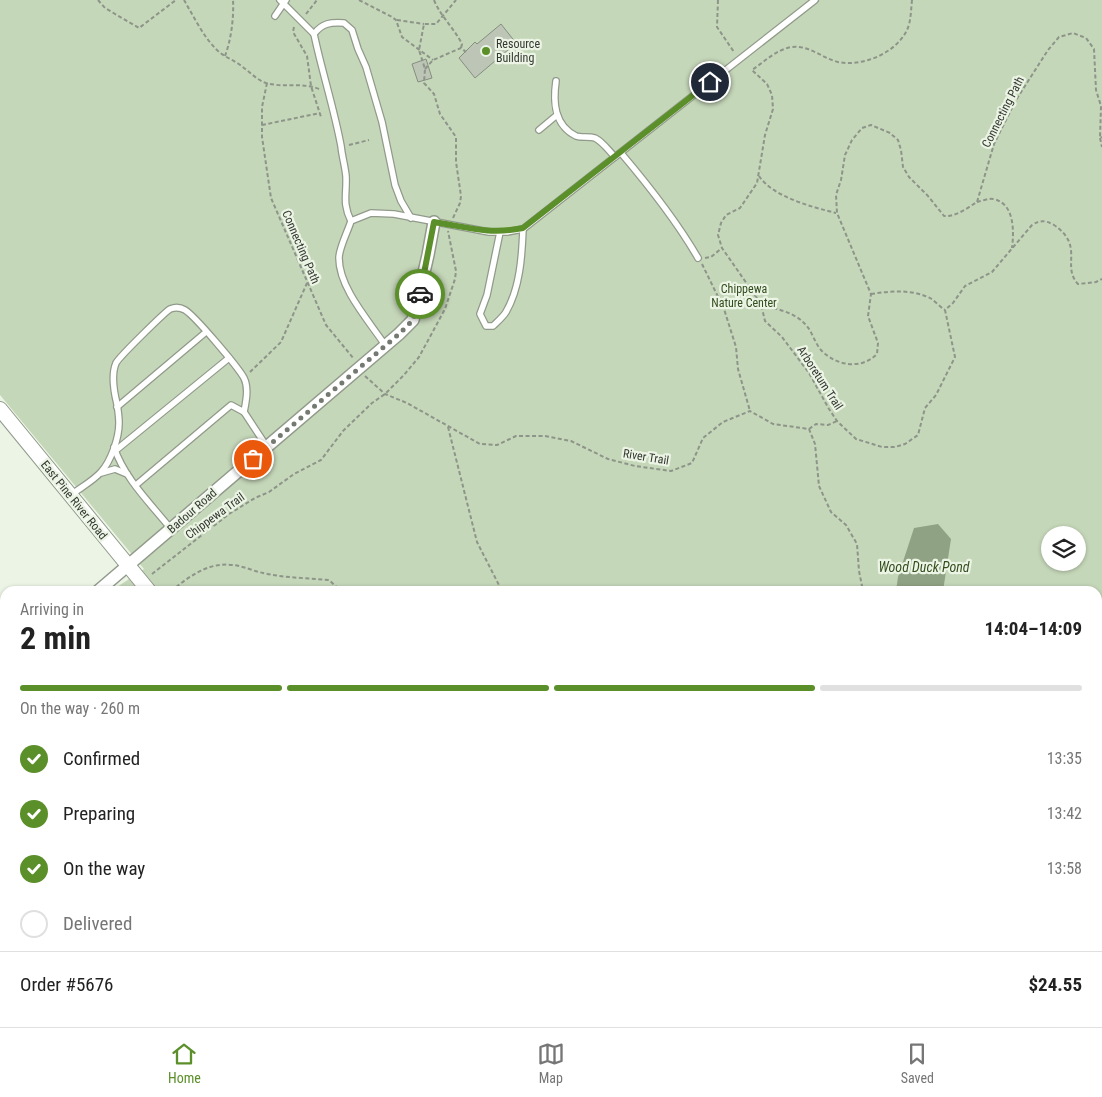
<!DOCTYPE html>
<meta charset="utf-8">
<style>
:root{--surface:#fff;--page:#f6f6f6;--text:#222;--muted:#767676;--line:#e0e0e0;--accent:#5b8f29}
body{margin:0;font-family:"Roboto Condensed",sans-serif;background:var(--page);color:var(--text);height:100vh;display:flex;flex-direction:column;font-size:19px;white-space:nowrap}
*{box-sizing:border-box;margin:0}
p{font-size:16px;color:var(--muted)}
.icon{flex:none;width:28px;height:28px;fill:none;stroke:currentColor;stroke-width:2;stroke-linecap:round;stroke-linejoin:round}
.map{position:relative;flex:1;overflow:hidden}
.details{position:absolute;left:0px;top:586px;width:1102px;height:441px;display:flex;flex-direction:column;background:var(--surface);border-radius:15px 15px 0 0;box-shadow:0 1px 4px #0004}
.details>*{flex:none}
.buttons{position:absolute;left:1041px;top:526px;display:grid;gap:10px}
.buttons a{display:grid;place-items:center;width:45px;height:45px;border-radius:50%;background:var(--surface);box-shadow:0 1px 4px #0004;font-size:25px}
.pin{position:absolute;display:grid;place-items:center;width:42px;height:42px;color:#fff;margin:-21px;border:2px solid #fff;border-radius:50%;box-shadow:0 1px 5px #0007}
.courier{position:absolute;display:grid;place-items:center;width:50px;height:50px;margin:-25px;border:4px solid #5b8f29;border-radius:50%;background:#fff;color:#222;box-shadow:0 1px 6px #0007}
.summary em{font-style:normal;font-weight:700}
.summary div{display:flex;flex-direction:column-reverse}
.summary{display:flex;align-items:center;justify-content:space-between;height:85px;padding:0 20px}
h1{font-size:32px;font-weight:700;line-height:38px}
.bar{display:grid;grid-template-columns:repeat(4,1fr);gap:8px 5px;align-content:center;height:60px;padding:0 20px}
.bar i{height:6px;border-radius:4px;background:var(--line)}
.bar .on{background:var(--accent)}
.bar p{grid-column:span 4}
.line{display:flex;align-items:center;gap:12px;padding:0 20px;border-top:1px solid var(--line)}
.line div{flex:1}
ol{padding:0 20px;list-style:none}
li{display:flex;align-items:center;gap:15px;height:55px}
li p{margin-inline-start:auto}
li .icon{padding:5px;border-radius:50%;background:var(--accent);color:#fff;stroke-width:4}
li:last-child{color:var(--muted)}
li i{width:28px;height:28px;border:2px solid var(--line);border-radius:50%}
.tabs{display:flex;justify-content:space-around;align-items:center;height:70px;border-top:1px solid var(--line);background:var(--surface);font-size:14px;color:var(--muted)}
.tabs a{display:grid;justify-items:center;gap:2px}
.tabs .on{color:var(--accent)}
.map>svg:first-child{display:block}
.green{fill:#c5d7b9;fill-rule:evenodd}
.water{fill:#90a284}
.building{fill:#bcc5b6;stroke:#868e80}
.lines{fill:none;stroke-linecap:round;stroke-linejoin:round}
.service-casing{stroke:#919a8b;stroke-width:8}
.minor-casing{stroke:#919a8b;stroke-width:14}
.tertiary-casing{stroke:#919a8b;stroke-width:16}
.path{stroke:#8d9489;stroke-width:2;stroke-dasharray:4 2.5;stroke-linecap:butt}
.service{stroke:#fff;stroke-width:5.5}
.minor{stroke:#fff;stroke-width:11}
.tertiary{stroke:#fff;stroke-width:14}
.done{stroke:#747a71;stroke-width:5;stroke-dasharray:0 9}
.route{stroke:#5b8f29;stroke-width:6}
.poi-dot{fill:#5b8f29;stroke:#ecf5e5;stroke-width:2}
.labels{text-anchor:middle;stroke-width:4.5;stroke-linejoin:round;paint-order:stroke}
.poi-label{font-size:12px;fill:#343832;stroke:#ecf5e5;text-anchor:start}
.street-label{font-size:12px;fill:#343832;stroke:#ecf5e5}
.park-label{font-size:12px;fill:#324c1d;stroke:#ecf5e5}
.water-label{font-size:14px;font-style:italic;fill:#354e20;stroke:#ecf5e5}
</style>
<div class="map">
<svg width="1102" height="1027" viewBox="0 0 1102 1027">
<rect width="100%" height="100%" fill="#ecf5e5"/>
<!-- green -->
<path class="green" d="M0,0H1102V1027H0V684L5,680V1022H1098V591H111L144,569L0,395ZM1050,535H1078V562H1050Z"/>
<!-- water -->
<g class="water">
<polygon points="938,524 951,539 943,591 896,591 898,577 914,528"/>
<polygon points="1102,927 1102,1027 1082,1027 1078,1023 1098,1022 1098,931"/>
</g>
<!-- building -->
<g class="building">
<polygon points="501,24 516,43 475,78 459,58 475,42 477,44"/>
<polygon points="426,59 432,78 418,82 412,64"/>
</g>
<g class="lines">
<defs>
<g id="service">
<polyline points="280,0 314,34"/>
<polyline points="275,16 286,0"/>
<path d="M556,81C553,102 554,125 576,136C581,138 589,136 595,138C603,142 609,151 615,157"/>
<polyline points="539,130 557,115"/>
<path d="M621,153C649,186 676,220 698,258"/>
<path d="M351,221C342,203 347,194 346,176C345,166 342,156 341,146C334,108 322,72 314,34C322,23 331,22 344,23L352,30L358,49L366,67L382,122L395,185L401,201L411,218"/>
<path d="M500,232L487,295L480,314L486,326H493C497,322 503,317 506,312C520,288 522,256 523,229"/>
<path d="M385,345C369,321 339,288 339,258C339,248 348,231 351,221L371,213L394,214L489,232H507L523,229L815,0"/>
<polyline points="117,407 206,332"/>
<path d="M114,447C124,478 151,504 171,529"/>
<polyline points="115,451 229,358"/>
<polyline points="101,473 115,469 127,474"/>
<polyline points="136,485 231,405 244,412"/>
<path d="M71,495C80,488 93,481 101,472C111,461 119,438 119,423C119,417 118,410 117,404C114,392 111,375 116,363C120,356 163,314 170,309C175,307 180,307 185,310C195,316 238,367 244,378C249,388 246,402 244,412L267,447"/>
</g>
<g id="minor">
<polyline points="98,591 399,334 413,320 428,255 434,222"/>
<polyline points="0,674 5,670"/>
</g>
<g id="tertiary">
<polyline points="0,409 149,591"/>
<polyline points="511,1022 515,1027"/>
</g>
</defs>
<!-- service casing -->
<use href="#service" class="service-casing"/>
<!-- minor casing -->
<use href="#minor" class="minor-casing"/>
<!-- tertiary casing -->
<use href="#tertiary" class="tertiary-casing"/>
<!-- path -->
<g class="path">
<polyline points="98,0 105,8 139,28 176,0"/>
<path d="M184,0C194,17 204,38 218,51C226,58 236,61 244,68C251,73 257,80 266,83C283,88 302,82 319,89"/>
<polyline points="359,0 392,17 396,20 402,37 433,60"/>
<path d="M434,0C441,17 454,28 462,44L461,48"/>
<polyline points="718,0 717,27 734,52"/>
<path d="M912,0C911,9 911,22 907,30C896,53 863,67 838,62C822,58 809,45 792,47C777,49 764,62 752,70L767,84L772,95L773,109L765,135L757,183L740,208L726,215L721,223L718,235L722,248L761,304L765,321L782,337L809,373L829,409L837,421L856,439L882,447H895L905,444L918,435L925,408L936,395L955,357L945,310L953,303L965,286L992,272L1032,225C1040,220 1045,220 1054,225C1085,246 1061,266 1078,284L1096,282L1102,279"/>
<polyline points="306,14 317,0"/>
<polyline points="397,20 424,24"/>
<polyline points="294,27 293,32 307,56 311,86 321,117"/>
<path d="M225,56C231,40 234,18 233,0"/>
<polyline points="425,69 433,60 461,48 466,52"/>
<polyline points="267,83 262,107 262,137 271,198 326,325 354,359"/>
<polyline points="262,125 320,113"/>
<polyline points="1100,138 1102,147"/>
<polyline points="349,145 369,140"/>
<path d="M759,176C773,197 812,207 836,213"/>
<path d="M977,202C982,201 989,198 993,199C1015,203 1014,232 1012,248"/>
<polyline points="453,218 460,203 461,196 456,162 456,137 440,114 434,94 424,83 425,69 419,50 424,24 436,24 456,0"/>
<polyline points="705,258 711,257 722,248"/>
<polyline points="702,264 724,309 736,347 738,369 750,411"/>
<path d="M871,294C891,291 911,289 930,298C935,301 940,307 945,310"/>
<path d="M761,304C775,309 794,312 804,323C812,330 814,342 821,350C836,366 861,370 877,354L878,343L868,316L871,294L837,213L836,195L841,180L845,155L852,140L862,128L871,125L890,133L898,140L901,150L903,167L909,177L928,196L944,216C956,217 967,208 977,202L994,144L1016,100L1048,50L1059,37L1073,33L1086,38L1094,49L1096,90L1101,106L1100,138L1102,137"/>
<polyline points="250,372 281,342 307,283"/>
<polyline points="365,376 385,394 407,403 480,444 497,445 516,436 545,436 571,441 608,459 635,466 671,471 692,463 703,438 723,422 750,411 773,424 809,429 815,444 819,486 831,512 846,525 857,544 859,571 863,591"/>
<polyline points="448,427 477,542 502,591"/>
<polyline points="809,429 816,424 828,425 837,421"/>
<polyline points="152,574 229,514 255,498 269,492 294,474 321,460 343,431 372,403 385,394 404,375 419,357 445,309 455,279 456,271 448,231"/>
<path d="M171,591C190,576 208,562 233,565C243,566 253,571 263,573C285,578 307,578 329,580L341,591"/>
<polyline points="0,732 5,729"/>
<polyline points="475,1022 478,1027"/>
<polyline points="763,1022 768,1027"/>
<polyline points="1038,1022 1040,1027"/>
</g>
<!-- service -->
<use href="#service" class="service"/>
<!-- minor -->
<use href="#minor" class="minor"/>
<!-- tertiary -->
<use href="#tertiary" class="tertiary"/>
</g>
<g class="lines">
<!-- done -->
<polyline class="done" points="253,459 399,334 413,320 420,294"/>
<!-- route -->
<path class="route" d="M420,294L434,222C467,227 489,235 523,228L710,82"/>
</g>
<!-- markers -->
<circle class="poi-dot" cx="486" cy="51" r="5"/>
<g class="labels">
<!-- poi labels -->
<g class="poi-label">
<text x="496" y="48">Resource<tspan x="496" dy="14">Building</tspan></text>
</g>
<!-- street labels -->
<g class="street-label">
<text transform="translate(1003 112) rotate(-63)" y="4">Connecting Path</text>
<text transform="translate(301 247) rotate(67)" y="4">Connecting Path</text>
<text transform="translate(820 378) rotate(57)" y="4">Arboretum Trail</text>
<text transform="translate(646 457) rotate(9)" y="4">River Trail</text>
<text transform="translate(74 500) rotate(51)" y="4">East Pine River Road</text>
<text transform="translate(192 511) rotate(-41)" y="4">Badour Road</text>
<text transform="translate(215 516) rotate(-36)" y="4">Chippewa Trail</text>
</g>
<!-- park labels -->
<g class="park-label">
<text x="744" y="293">Chippewa<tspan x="744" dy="14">Nature Center</tspan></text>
</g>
<!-- water labels -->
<g class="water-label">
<text x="924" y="572">Wood Duck Pond</text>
</g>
</g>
</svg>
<div class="buttons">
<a><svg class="icon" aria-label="layers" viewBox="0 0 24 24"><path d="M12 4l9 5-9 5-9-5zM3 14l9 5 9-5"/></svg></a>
</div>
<div class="pin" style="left:253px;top:459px;background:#ea580c"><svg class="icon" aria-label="bag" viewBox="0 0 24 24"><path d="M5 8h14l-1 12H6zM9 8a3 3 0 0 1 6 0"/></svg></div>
<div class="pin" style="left:710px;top:82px;background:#1f2937"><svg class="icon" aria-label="home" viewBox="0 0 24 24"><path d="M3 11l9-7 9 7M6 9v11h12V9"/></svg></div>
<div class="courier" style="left:420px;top:294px"><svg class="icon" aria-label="car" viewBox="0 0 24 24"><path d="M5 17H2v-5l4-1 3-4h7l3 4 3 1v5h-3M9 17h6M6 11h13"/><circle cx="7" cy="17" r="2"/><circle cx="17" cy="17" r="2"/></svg></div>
<section class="details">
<div class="summary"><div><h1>2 min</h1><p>Arriving in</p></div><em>14:04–14:09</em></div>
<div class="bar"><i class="on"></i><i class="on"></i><i class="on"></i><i></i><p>On the way · 260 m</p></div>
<ol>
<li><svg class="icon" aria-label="check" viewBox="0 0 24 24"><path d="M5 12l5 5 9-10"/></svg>Confirmed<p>13:35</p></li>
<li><svg class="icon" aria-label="check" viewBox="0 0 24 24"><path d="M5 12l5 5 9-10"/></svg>Preparing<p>13:42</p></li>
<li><svg class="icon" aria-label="check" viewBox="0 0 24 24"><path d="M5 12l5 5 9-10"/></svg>On the way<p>13:58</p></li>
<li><i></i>Delivered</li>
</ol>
<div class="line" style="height:65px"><div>Order #5676</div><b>$24.55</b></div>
</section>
</div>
<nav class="tabs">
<a class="on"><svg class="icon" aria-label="home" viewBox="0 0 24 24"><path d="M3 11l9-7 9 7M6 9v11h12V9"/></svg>Home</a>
<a><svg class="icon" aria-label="map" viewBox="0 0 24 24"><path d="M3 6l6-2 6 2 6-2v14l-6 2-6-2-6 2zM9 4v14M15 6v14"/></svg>Map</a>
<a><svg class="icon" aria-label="saved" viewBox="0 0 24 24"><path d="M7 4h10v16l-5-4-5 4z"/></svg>Saved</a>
</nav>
